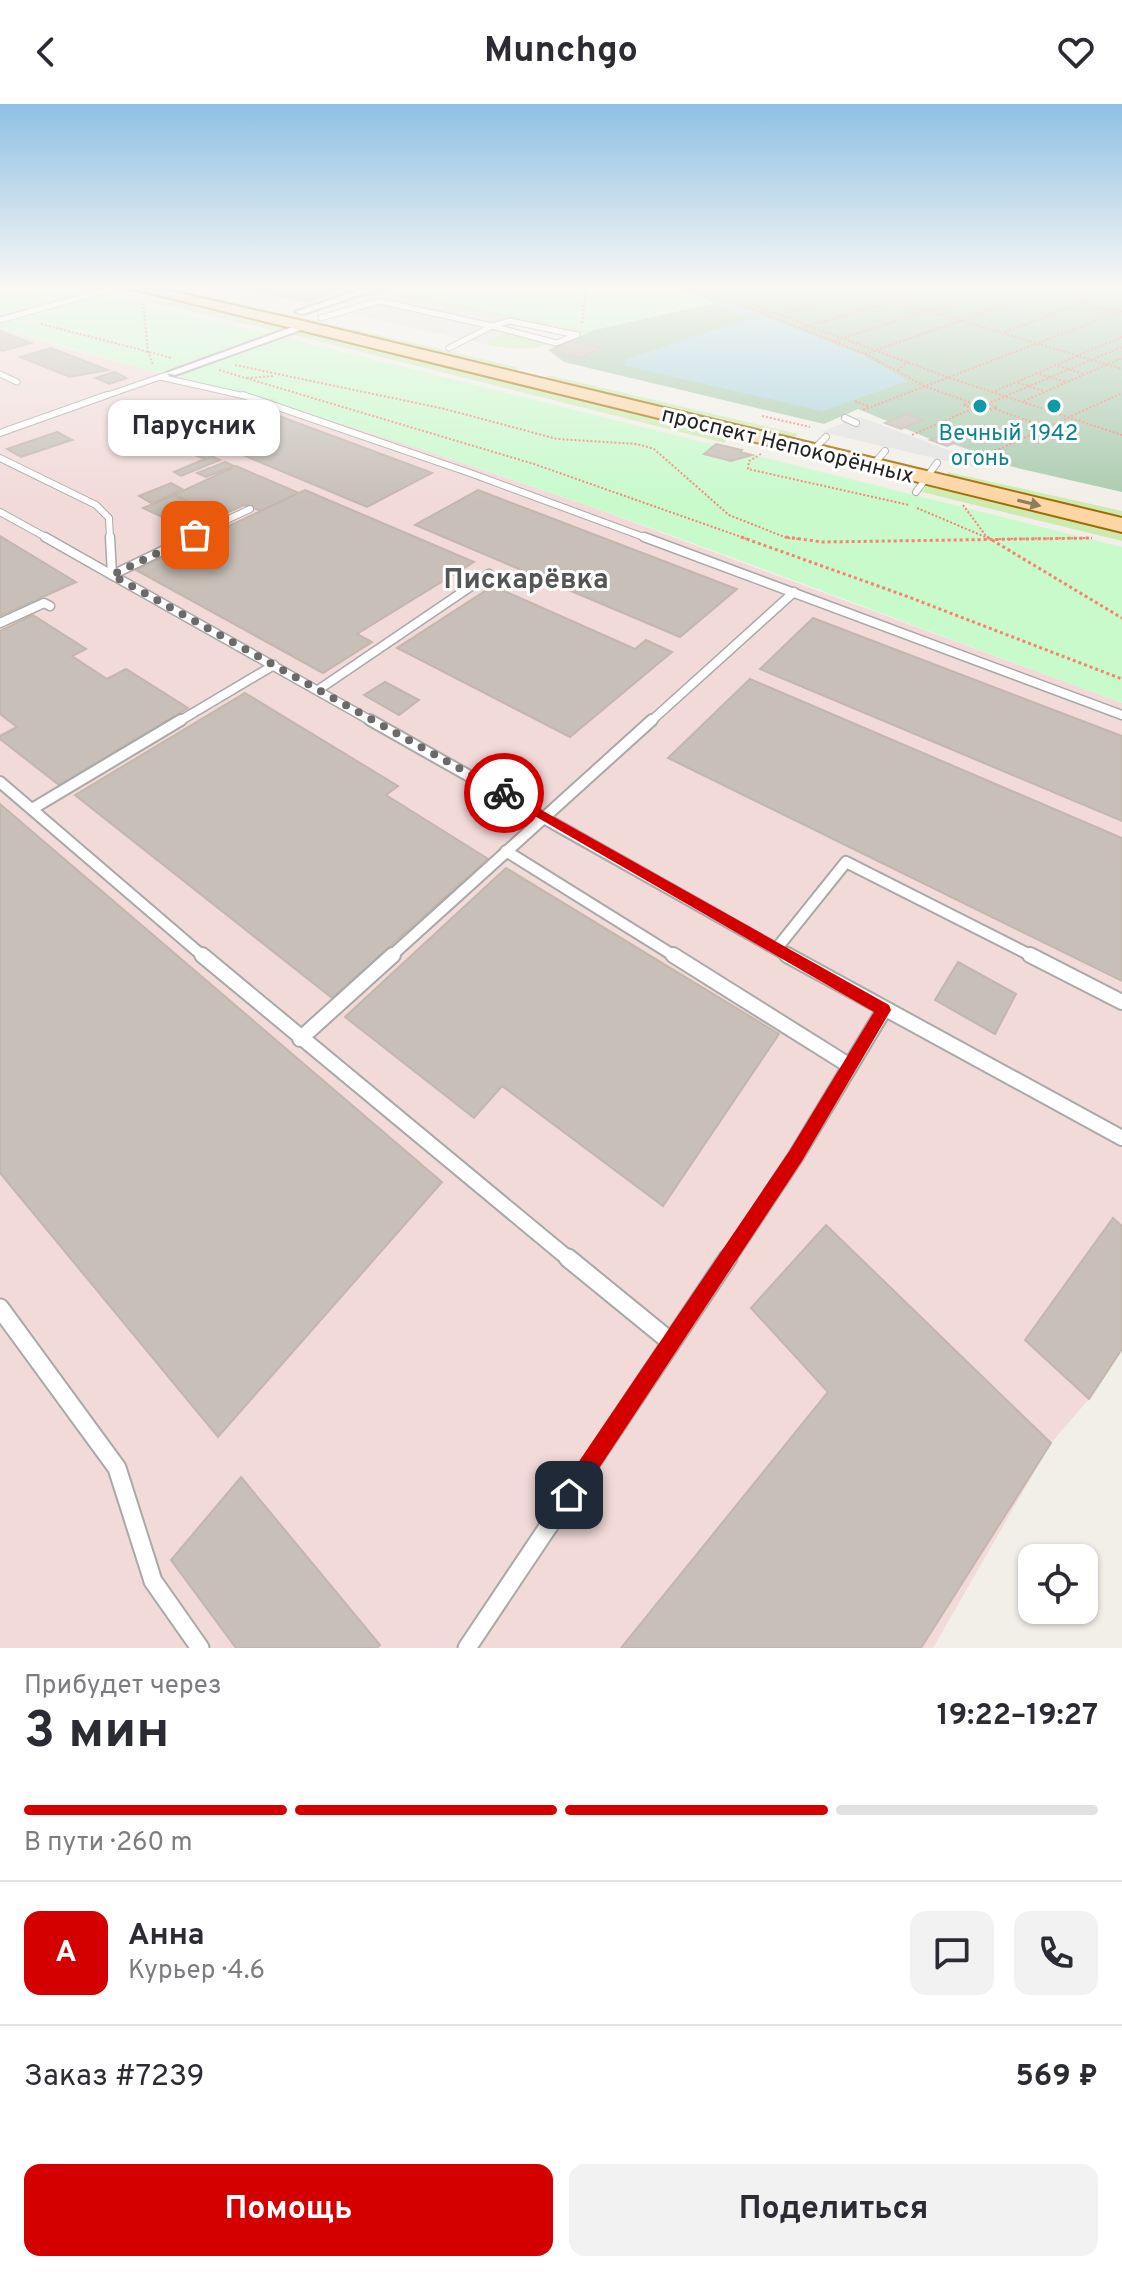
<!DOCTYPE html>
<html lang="ru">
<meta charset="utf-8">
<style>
:root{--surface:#fff;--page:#f2f2f3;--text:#2b2b33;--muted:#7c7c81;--line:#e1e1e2;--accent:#d40000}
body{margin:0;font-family:Overpass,sans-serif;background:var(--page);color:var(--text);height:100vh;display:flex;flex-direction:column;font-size:30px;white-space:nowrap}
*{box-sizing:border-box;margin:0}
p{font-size:26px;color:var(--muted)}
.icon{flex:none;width:44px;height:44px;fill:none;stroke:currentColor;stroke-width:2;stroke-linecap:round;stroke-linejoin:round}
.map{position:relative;height:1544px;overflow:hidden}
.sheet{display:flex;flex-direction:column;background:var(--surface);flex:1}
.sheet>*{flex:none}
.buttons{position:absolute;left:1018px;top:1440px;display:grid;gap:16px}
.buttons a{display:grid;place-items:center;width:80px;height:80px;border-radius:16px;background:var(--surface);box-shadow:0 2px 6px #0004;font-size:40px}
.pin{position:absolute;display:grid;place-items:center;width:68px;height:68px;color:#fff;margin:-34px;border-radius:16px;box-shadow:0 4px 12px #0006}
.courier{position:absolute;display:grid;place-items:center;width:80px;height:80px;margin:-40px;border:6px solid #d40000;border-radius:50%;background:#fff;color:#222;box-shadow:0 2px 10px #0007}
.bubble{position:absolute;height:56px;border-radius:16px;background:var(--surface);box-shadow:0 2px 6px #0004;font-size:26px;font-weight:700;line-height:56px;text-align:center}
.overview em{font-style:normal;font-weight:700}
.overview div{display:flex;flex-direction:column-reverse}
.overview{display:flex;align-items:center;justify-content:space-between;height:136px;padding:0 24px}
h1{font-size:52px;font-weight:700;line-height:60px}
.bar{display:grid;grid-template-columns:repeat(4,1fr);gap:12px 8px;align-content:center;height:96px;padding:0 24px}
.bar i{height:10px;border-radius:6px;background:var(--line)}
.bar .active{background:var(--accent)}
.bar p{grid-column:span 4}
.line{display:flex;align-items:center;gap:20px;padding:0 24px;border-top:2px solid var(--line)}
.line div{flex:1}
.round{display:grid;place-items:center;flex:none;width:84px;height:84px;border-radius:16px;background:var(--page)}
.action{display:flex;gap:16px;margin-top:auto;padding:16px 24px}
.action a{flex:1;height:92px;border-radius:16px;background:var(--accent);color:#fff;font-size:32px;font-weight:700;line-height:92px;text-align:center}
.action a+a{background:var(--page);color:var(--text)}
header{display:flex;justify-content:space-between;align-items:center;height:104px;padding:0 24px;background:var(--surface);font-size:36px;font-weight:700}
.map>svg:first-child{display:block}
.commercial{fill:#f2dad9}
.construction{fill:#c7c7b4}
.grass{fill:#cdebb0}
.cemetery{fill:#aacbaf}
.park{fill:#c8facc}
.parking{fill:#e2e2e2}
.water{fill:#aad3df}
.building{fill:#c7bfb8;stroke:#c4b6ab;stroke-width:2}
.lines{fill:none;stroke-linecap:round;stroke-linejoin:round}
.lane-far5-casing{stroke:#a9a9a9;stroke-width:7}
.lane-far4-casing{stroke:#a9a9a9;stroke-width:8}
.lane-far3-casing{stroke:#a9a9a9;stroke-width:11}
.lane-far2-casing{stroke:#a9a9a9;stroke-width:14}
.lane-far1-casing{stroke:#a9a9a9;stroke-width:18}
.lane-casing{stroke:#a9a9a9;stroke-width:21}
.street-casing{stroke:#a9a9a9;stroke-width:4}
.primary-casing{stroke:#a06b00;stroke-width:4}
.path-far1{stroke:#fa8072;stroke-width:2;stroke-dasharray:2 2;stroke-linecap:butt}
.path{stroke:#fa8072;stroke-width:3;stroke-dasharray:3 3;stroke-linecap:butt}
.lane-far5{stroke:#fff;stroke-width:5}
.lane-far4{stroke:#fff;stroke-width:6}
.lane-far3{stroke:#fff;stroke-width:8}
.lane-far2{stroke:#fff;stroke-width:10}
.lane-far1{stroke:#fff;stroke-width:14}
.lane{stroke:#fff;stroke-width:17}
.street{fill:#fff;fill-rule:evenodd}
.primary{fill:#fcd6a4;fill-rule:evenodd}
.oneway{fill:#8f7c63}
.route{fill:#d40000}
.done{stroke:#6b6a68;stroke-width:8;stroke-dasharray:0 14.4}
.culture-dot{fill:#0f9aa8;stroke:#fff;stroke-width:3}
.labels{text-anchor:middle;stroke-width:6;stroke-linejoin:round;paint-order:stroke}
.far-culture-label{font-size:22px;fill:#0d838f;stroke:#fff}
.far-street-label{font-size:22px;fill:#222;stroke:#fff}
.far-district-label{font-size:28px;font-weight:bold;fill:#555;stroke:#fff}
</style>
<header><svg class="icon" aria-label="back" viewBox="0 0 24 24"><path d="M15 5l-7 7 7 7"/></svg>Munchgo<svg class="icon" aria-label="heart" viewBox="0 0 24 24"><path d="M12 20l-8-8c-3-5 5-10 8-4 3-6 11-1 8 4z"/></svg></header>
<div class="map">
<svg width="1122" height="1544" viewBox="0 0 1122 1544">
<rect width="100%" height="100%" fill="#f2efe9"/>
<!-- commercial -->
<polygon class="commercial" points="0,224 65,244 265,296 410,341 589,402 1122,599 1122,1245 1089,1295 1051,1339 933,1544 0,1544"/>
<!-- construction -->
<polygon class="construction" points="242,182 347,182 349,183 308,199 237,184"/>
<!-- grass -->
<g class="grass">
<polygon points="166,182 516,263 519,266 514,268 149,183"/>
<polygon points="398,182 391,187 590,227 584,230 384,189 370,194 349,191"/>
<polygon points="152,195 183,197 281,223 276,227 146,197"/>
<path d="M508,227L551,239C529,248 507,245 485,240Z"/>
<polygon points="311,228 733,331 724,339 290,230"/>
<polygon points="546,272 553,272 798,330 792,336 543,275"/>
<polygon points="948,368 1122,407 1122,416 946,372"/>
<polygon points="928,379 1122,427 1122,437 922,388"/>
</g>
<!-- cemetery -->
<polygon class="cemetery" points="675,182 1122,182 1122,388 987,357 992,354 953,340 947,342 858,305 824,320 564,258 548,246 596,225 714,199"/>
<!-- park -->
<g class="park">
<polygon points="0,182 105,182 0,214"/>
<polygon points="398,182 675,182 715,199 590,227 390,187"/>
<polygon points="101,190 267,230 158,269 0,224 0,220"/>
<path d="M283,233L1122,443V599C809,483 499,359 177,272Z"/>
</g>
<!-- parking -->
<g class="parking">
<polygon points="384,189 520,217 521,220 485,240 335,206"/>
<polygon points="858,313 863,314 977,357 973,363 821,328"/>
</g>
<!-- water -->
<polygon class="water" points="677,182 688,182 863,251 908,277 822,307 626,262 624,256 749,214"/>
<!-- building -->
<g class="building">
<polygon points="0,227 31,239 3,247 0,246"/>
<polygon points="570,237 598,243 596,244 599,245 581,254 557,249 554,244"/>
<polygon points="51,244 108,266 70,273 20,253"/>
<polygon points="114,268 127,274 109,280 96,274"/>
<polygon points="159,300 186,311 155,323 128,311"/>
<polygon points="247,300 432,369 367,403 181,325"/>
<polygon points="906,310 922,316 901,325 885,319"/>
<polygon points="950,327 967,333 947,342 930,336"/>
<polygon points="57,328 72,336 21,353 7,345"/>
<polygon points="716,340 742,346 740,348 752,351 731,357 704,350"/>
<polygon points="199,347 220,356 181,372 174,368 205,355 192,350"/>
<polygon points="225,358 234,362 206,373 197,369"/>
<polygon points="236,362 299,389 262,407 244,401 220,412 174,391"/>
<polygon points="171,379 182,385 153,400 139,392"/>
<polygon points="305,386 474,458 357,530 372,538 323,569 136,466"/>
<polygon points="478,386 737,485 680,533 415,421"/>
<polygon points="174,391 220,412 190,426 143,404"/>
<polygon points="0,432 76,478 0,512"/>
<polygon points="493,482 635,545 646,536 672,548 570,633 397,544"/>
<polygon points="33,511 86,545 72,552 107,575 126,565 188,604 59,681 0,635 0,632 17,623 0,610 0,527"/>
<polygon points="813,514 1122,632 1122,717 760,565"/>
<polygon points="750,575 1122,734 1122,877 668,654"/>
<polygon points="385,578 419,596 399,611 364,591"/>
<polygon points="245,589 398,682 386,691 488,755 332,894 75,691"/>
<polygon points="0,700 442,1078 218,1333 0,1069"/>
<polygon points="506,764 779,930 663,1102 502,982 474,1014 345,913"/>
<polygon points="958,858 1016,890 995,930 935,896"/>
<polygon points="1113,1114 1122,1122 1122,1245 1089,1295 1025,1236"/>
<polygon points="826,1121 1051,1339 921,1544 621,1544 828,1288 751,1204"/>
<polygon points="241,1373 380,1541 377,1544 236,1544 171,1456"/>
</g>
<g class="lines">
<defs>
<g id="lane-far5">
<polyline points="321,214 379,197 492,222 449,244"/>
<polyline points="0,216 103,187 132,183"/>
<polygon points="510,217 577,231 556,239 492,222"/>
<polyline points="0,270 17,278"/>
<polyline points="160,273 249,293"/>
<polyline points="102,293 166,271"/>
</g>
<g id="lane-far4">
<polyline points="243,291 470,369 649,435"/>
<polyline points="845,314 856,319"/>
<polyline points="0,329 107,291"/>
<polyline points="813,346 826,333"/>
<polyline points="0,354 96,401 109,414 110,435"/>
<polyline points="873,361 885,347"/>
<polyline points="916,388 937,359"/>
<polyline points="0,408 49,435"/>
<polyline points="186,435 250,405"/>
</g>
<g id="lane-far3">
<polyline points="45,433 112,471 191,433"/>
<polyline points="110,433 112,471 373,618"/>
<polyline points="644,433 1122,611"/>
<polyline points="0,519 44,499 50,502"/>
<polyline points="318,586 489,470"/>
<polyline points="178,618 274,561"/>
<polyline points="650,618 794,488"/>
</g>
<g id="lane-far2">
<polyline points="370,616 790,853"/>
<polyline points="0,678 204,853"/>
<polyline points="32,705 181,616"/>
<polyline points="506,747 676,853"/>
<polyline points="777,844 846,758 1034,853"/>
<polyline points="390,853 652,616"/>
</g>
<g id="lane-far1">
<polyline points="202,851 570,1156"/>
<polyline points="673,851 850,962"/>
<polyline points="787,851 1122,1034"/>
<polyline points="1030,851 1122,898"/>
<polyline points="300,935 393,851"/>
<polyline points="727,1156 796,1052 884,906"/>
</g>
<g id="lane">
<polyline points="568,1154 671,1238"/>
<polyline points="0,1204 117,1364 153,1477 200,1544"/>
<polyline points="467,1544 728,1154"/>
</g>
<g id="street">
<polygon points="370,182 386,182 303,210 295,208"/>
<polygon points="303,219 306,224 175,271 166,269"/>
</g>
<polygon id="primary" points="121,182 148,182 303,217 1122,414 1122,428"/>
</defs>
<!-- lane-far5 casing -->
<use href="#lane-far5" class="lane-far5-casing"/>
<!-- lane-far4 casing -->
<use href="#lane-far4" class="lane-far4-casing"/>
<!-- lane-far3 casing -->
<use href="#lane-far3" class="lane-far3-casing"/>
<!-- lane-far2 casing -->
<use href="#lane-far2" class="lane-far2-casing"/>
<!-- lane-far1 casing -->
<use href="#lane-far1" class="lane-far1-casing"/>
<!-- lane casing -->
<use href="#lane" class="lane-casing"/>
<!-- street casing -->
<use href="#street" class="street-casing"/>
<!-- primary casing -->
<use href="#primary" class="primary-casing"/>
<!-- path-far1 -->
<g class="path-far1">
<polyline points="702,182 947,273 1122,331"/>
<polyline points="846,182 1122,265"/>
<polyline points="1019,182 1122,210"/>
<polyline points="723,189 748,182"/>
<polyline points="143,199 148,247 153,261"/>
<polyline points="752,199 815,182"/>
<polyline points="742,201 865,250 897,267"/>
<polyline points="784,209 882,182"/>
<polyline points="582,219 586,182"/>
<polyline points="41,220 172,254"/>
<polyline points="801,224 949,182"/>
<polyline points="1005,228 1122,184"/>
<polyline points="833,237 1008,182"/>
<polyline points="865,250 1061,182"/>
<polyline points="908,257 897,267 924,282 969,298"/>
<polyline points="235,261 445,305 557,335 637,340 654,345 729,411 787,434 800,435"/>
<polyline points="1058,262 1084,270"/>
<polyline points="219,266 534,360 747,435"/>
<polyline points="1040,270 1066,278"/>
<polyline points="247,274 274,272"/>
<polyline points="1018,279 1044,287"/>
<polyline points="995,287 1122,233"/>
<polygon points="976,296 997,303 984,308 963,301"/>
<polyline points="855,297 868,302"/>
<polyline points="1024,297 1122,254"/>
<polyline points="987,300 1122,243"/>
<polyline points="995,305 1046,323"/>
<polyline points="863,306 1122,207"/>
<polyline points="762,312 810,323"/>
<polyline points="912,331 972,305"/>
<polyline points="761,350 749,357 748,365 909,401"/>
<polyline points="984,352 1122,289"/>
<polyline points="963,401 986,432"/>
<polyline points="917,404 990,435"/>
<polyline points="995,435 1092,434"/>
</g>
<!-- path -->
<g class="path">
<polyline points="741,433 906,492 1122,575"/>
<polyline points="786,433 822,438 1092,434"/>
<polyline points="987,433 1122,514"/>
</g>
<!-- lane-far5 -->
<use href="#lane-far5" class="lane-far5"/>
<!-- lane-far4 -->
<use href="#lane-far4" class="lane-far4"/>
<!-- lane-far3 -->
<use href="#lane-far3" class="lane-far3"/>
<!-- lane-far2 -->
<use href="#lane-far2" class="lane-far2"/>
<!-- lane-far1 -->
<use href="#lane-far1" class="lane-far1"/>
<!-- lane -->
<use href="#lane" class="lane"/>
<!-- street -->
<use href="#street" class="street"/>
<!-- primary -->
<use href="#primary" class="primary"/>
</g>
<!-- one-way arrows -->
<defs><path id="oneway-solid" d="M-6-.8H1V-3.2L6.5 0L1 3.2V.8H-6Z" transform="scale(2)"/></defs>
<use class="oneway" href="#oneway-solid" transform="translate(1029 399) rotate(14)"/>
<!-- sky -->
<linearGradient id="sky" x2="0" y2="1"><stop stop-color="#8fc0e4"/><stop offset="0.46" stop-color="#f9f8f5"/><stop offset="1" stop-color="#f9f8f5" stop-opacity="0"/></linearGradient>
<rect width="1122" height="398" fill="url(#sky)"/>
<!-- route -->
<polygon class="route" points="504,685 889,901 891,906 802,1057 576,1399 569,1402 561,1399 558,1391 561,1384 790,1046 874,908 500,692 500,686"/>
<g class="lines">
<!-- done -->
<polyline class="done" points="195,431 112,471 504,689"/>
</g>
<!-- markers -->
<g class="culture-dot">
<circle cx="980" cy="302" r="8"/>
<circle cx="1054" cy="302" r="8"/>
</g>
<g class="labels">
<!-- far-culture labels -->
<g class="far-culture-label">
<text x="980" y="336">Вечный<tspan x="980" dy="25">огонь</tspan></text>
<text x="1054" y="336">1942</text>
</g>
<!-- far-street labels -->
<g class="far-street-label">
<text transform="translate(788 340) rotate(14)" y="8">проспект Непокорённых</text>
</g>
<!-- far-district labels -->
<g class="far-district-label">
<text x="526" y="484">Пискарёвка</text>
</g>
</g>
</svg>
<div class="buttons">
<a><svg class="icon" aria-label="locate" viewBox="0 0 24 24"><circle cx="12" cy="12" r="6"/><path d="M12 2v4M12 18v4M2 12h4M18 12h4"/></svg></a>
</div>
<div class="pin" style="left:195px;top:431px;background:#ea580c"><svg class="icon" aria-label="bag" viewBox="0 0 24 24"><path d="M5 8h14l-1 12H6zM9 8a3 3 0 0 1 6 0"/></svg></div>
<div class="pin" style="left:569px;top:1391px;background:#1f2937"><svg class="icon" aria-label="home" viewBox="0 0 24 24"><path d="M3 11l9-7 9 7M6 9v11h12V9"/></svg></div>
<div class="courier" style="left:504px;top:689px"><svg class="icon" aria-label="bike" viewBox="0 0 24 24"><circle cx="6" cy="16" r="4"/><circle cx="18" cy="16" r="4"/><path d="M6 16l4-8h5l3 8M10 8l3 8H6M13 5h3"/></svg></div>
<div class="bubble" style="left:108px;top:296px;width:172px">Парусник</div>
</div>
<section class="sheet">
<div class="overview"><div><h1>3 мин</h1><p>Прибудет через</p></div><em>19:22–19:27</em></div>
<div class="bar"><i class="active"></i><i class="active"></i><i class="active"></i><i></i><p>В пути · 260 m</p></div>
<div class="line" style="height:144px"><b class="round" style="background:var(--accent);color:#fff">А</b><div><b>Анна</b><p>Курьер · 4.6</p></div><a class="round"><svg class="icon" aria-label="chat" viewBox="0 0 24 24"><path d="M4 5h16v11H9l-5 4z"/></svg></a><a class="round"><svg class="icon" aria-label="phone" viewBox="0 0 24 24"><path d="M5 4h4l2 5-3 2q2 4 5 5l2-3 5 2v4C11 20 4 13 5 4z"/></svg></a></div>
<div class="line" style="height:104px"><div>Заказ #7239</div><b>569 ₽</b></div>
<div class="action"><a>Помощь</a><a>Поделиться</a></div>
</section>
